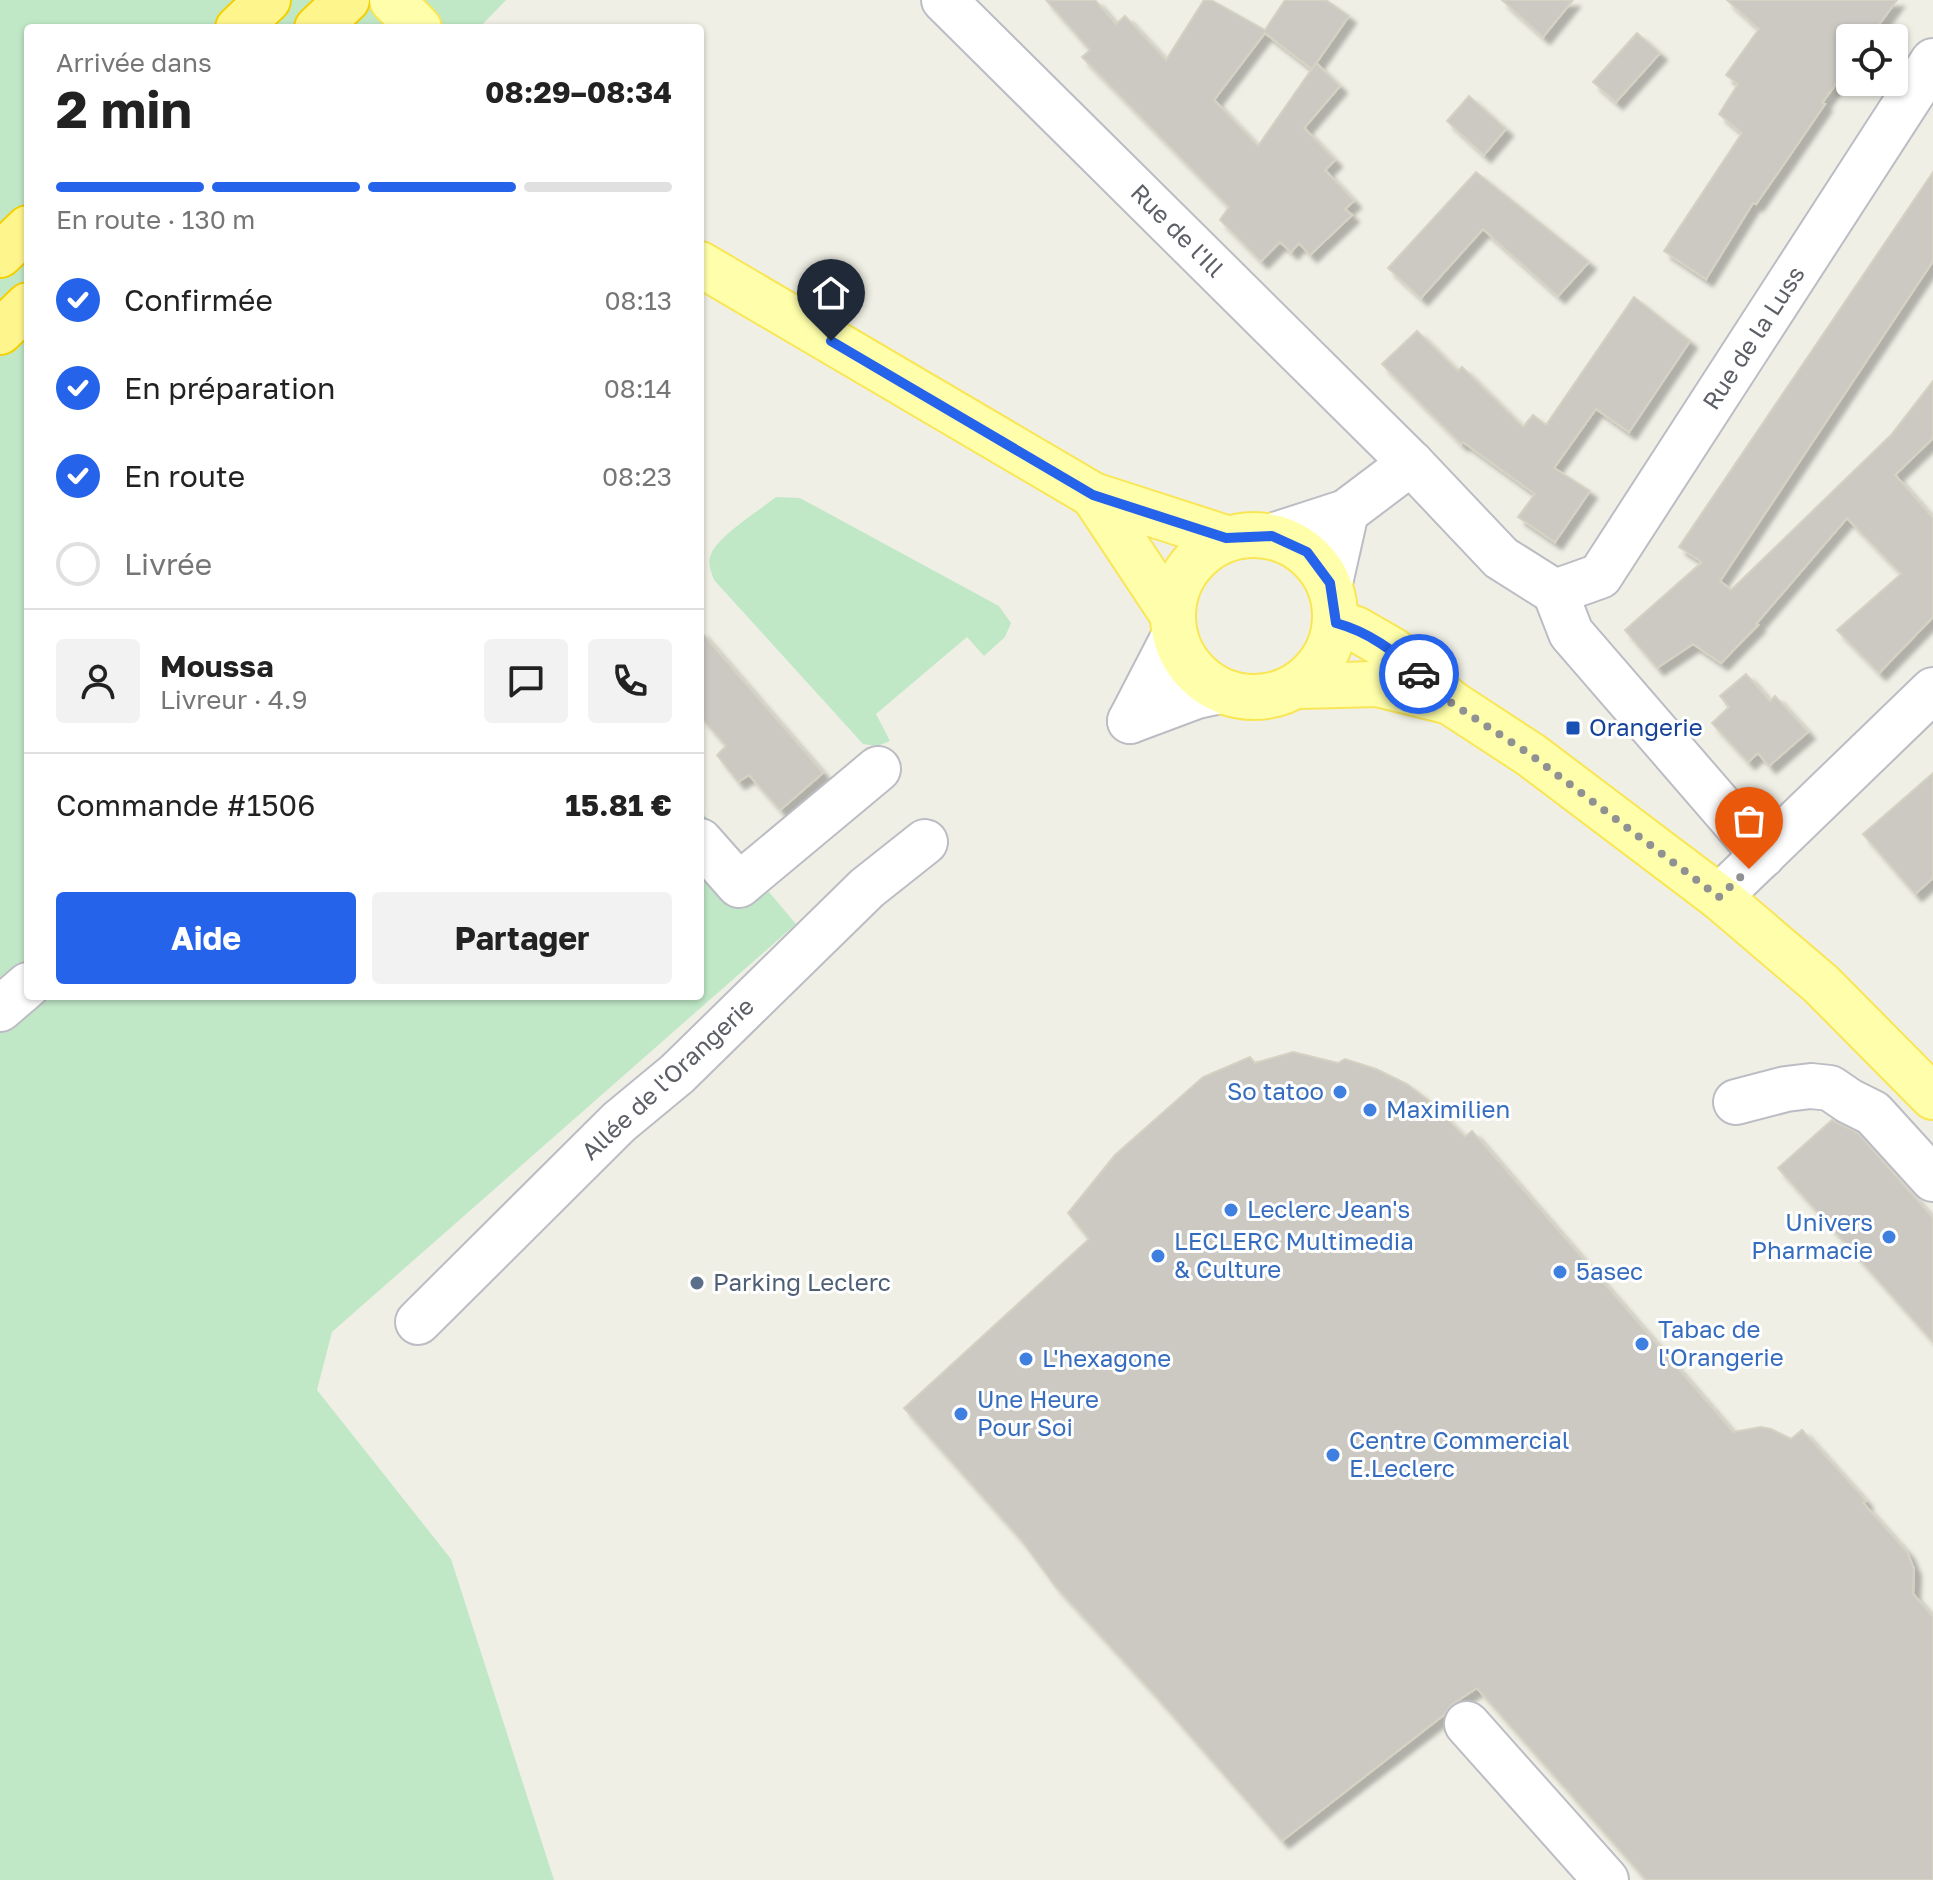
<!DOCTYPE html>
<html lang="fr">
<meta charset="utf-8">
<style>
:root{--surface:#fff;--page:#f2f2f2;--text:#222;--muted:#767676;--line:#e0e0e0;--accent:#2563eb}
body{margin:0;font-family:"Golos Text",sans-serif;background:var(--page);color:var(--text);height:100vh;display:flex;flex-direction:column;font-size:30px;white-space:nowrap}
*{box-sizing:border-box;margin:0}
p{font-size:26px;color:var(--muted)}
.icon{flex:none;width:44px;height:44px;fill:none;stroke:currentColor;stroke-width:2;stroke-linecap:round;stroke-linejoin:round}
.map{position:relative;flex:1;overflow:hidden}
.side{position:absolute;left:24px;top:24px;width:680px;height:976px;display:flex;flex-direction:column;background:var(--surface);border-radius:8px;box-shadow:0 2px 6px #0004}
.side>*{flex:none}
.tools{position:absolute;left:1836px;top:24px;display:grid;gap:16px}
.tools a{display:grid;place-items:center;width:72px;height:72px;border-radius:8px;background:var(--surface);box-shadow:0 2px 6px #0004;font-size:40px}
.pin{position:absolute;display:grid;place-items:center;width:68px;height:68px;color:#fff;margin:-82px -34px;border-radius:50% 50% 50% 0;rotate:-45deg;box-shadow:0 0 8px #0007}
.pin .icon{rotate:45deg}
.courier{position:absolute;display:grid;place-items:center;width:80px;height:80px;margin:-40px;border:6px solid #2563eb;border-radius:50%;background:#fff;color:#222;box-shadow:0 2px 10px #0007}
.headline em{font-style:normal;font-weight:700}
.headline div{display:flex;flex-direction:column-reverse}
.headline{display:flex;align-items:center;justify-content:space-between;height:136px;padding:0 32px}
h1{font-size:52px;font-weight:700;line-height:60px}
.bar{display:grid;grid-template-columns:repeat(4,1fr);gap:12px 8px;align-content:center;height:96px;padding:0 32px}
.bar i{height:10px;border-radius:6px;background:var(--line)}
.bar .selected{background:var(--accent)}
.bar p{grid-column:span 4}
.line{display:flex;align-items:center;gap:20px;padding:0 32px;border-top:2px solid var(--line)}
.line div{flex:1}
.round{display:grid;place-items:center;flex:none;width:84px;height:84px;border-radius:8px;background:var(--page)}
ol{padding:0 32px;list-style:none}
li{display:flex;align-items:center;gap:24px;height:88px}
li p{margin-inline-start:auto}
li .icon{padding:8px;border-radius:50%;background:var(--accent);color:#fff;stroke-width:4}
li:last-child{color:var(--muted)}
li i{width:44px;height:44px;border:4px solid var(--line);border-radius:50%}
.button{display:flex;gap:16px;margin-top:auto;padding:16px 32px}
.button a{flex:1;height:92px;border-radius:8px;background:var(--accent);color:#fff;font-size:32px;font-weight:700;line-height:92px;text-align:center}
.button a+a{background:var(--page);color:var(--text)}
.map>svg:first-child{display:block}
.green{fill:#c0e8c7}
.building{fill:#cbc9c2;stroke:#d5d2c3;stroke-width:2;filter:url(#shadow)}
.lines{fill:none;stroke-linecap:round;stroke-linejoin:round}
.minor-casing{stroke:#bcbdc4;stroke-width:48}
.major-casing{stroke:#f9e655;stroke-width:48}
.highway-casing{stroke:#f5d000;stroke-width:48}
.minor{stroke:#fff;stroke-width:44}
.major{stroke:#ffffab;stroke-width:44}
.highway{stroke:#fff58d;stroke-width:44}
.done{stroke:#909192;stroke-width:8;stroke-dasharray:0 14.4}
.route{stroke:#2563eb;stroke-width:10}
.transit-dot{fill:#1a4fb4;stroke:#fff;stroke-width:3}
.shop-dot{fill:#3f7fe0;stroke:#fff;stroke-width:3}
.service-dot{fill:#5c6f8a;stroke:#fff;stroke-width:3}
.labels{text-anchor:middle;stroke-width:6;stroke-linejoin:round;paint-order:stroke}
.street-label{font-size:24px;fill:#5c5f66;stroke:#fff}
.transit-label{font-size:24px;fill:#164399;stroke:#fff;text-anchor:start}
.shop-label{font-size:24px;fill:#366cbe;stroke:#fff;text-anchor:start}
.service-label{font-size:24px;fill:#4e5e75;stroke:#fff;text-anchor:start}
</style>
<div class="map">
<svg width="1933" height="1880" viewBox="0 0 1933 1880">
<defs>
<filter id="shadow"><feDropShadow dx="7" dy="7" stdDeviation="2" flood-color="#0004"/></filter>
</defs>
<rect width="100%" height="100%" fill="#f0efe5"/>
<!-- green -->
<g class="green">
<polygon points="0,0 506,0 479,28 28,28 28,996 700,996 700,810 796,924 332,1332 317,1390 451,1559 554,1880 0,1880"/>
<path d="M776,497L800,498L999,606L1011,623L1005,637L984,656L967,637L876,714L890,741L877,746L863,744L714,580C711,571 707,563 711,554C718,536 760,510 776,497Z"/>
</g>
<!-- building -->
<g class="building">
<polygon points="1046,0 1095,0 1116,24 1125,16 1166,60 1204,0 1211,0 1265,30 1285,0 1326,0 1349,16 1312,69 1265,33 1214,100 1258,146 1316,63 1340,86 1304,128 1335,160 1325,170 1354,201 1345,209 1352,215 1310,255 1299,243 1291,252 1280,242 1261,261 1220,220 1229,207 1082,57 1090,50"/>
<polygon points="1502,0 1573,0 1543,37"/>
<polygon points="1727,0 1897,0 1869,38 1850,38 1850,65 1822,103 1825,104 1784,164 1756,204 1753,203 1706,279 1664,251 1742,133 1719,114 1738,84 1726,75 1759,29"/>
<polygon points="1637,33 1660,53 1616,102 1593,82"/>
<polygon points="1469,96 1506,129 1484,155 1447,121"/>
<polygon points="1476,172 1589,262 1558,296 1483,229 1421,298 1388,268"/>
<polygon points="1933,172 1933,261 1720,581 1731,590 1891,435 1933,381 1933,438 1895,475 1933,518 1933,617 1879,673 1837,630 1901,574 1847,518 1756,624 1758,625 1721,663 1693,644 1657,668 1625,630 1702,562 1679,547"/>
<polygon points="1634,297 1690,341 1629,432 1596,409 1554,468 1590,491 1555,542 1518,517 1535,494 1463,442 1461,444 1382,364 1417,331 1458,371 1462,367 1523,427 1533,415 1546,425"/>
<polygon points="700,631 823,773 780,810 749,775 738,782 717,755 726,746 700,716"/>
<polygon points="1746,674 1770,701 1775,696 1808,732 1769,766 1758,753 1748,762 1712,723 1729,707 1720,696"/>
<polygon points="1933,773 1933,878 1915,894 1863,834"/>
<polygon points="1293,1052 1338,1063 1345,1059 1376,1069 1407,1084 1428,1100 1465,1137 1472,1131 1733,1432 1761,1427 1771,1429 1791,1439 1802,1430 1866,1501 1863,1503 1907,1552 1914,1569 1913,1594 1933,1617 1933,1880 1646,1880 1477,1688 1451,1705 1445,1714 1282,1841 1154,1694 1056,1587 1022,1541 904,1408 1089,1239 1068,1213 1115,1155 1203,1077 1250,1057 1255,1063"/>
<polygon points="1832,1120 1858,1133 1933,1218 1933,1342 1778,1168"/>
</g>
<g class="lines">
<defs>
<g id="minor">
<polyline points="944,0 1411,463 1501,558 1555,592"/>
<polyline points="1272,536 1346,512 1411,463"/>
<polyline points="1330,583 1346,512"/>
<polyline points="1555,592 1600,576 1933,61"/>
<polyline points="1555,592 1571,633 1763,855"/>
<polyline points="1130,721 1174,636"/>
<polyline points="1130,721 1197,696 1220,691"/>
<polyline points="700,841 739,885 878,769"/>
<polyline points="1719,897 1933,690"/>
<polyline points="0,1009 28,985"/>
<polyline points="1736,1102 1786,1089 1811,1086 1830,1088 1849,1101 1873,1113 1933,1179"/>
<polyline points="418,1322 619,1122 677,1074 867,888 925,842"/>
<polyline points="1467,1724 1606,1880"/>
</g>
<g id="major">
<polyline points="392,0 419,28"/>
<polyline points="700,264 1093,495 1226,538"/>
<polyline points="1093,495 1172,614"/>
<circle cx="1254" cy="616" r="81"/>
<polyline points="1336,623 1356,629 1394,651 1450,702 1531,755 1719,897 1821,984 1933,1097"/>
<polyline points="1299,686 1377,684 1446,701"/>
</g>
<g id="highway">
<polyline points="238,28 268,0"/>
<polyline points="317,28 347,0"/>
<polyline points="0,255 28,228"/>
<polyline points="0,332 28,305"/>
</g>
</defs>
<!-- minor casing -->
<use href="#minor" class="minor-casing"/>
<!-- major casing -->
<use href="#major" class="major-casing"/>
<!-- highway casing -->
<use href="#highway" class="highway-casing"/>
<!-- minor -->
<use href="#minor" class="minor"/>
<!-- major -->
<use href="#major" class="major"/>
<!-- highway -->
<use href="#highway" class="highway"/>
</g>
<g class="lines">
<!-- done -->
<polyline class="done" points="1419,674 1450,702 1531,755 1719,897 1749,869"/>
<!-- route -->
<path class="route" d="M831,341L1093,495L1226,538L1272,536L1307,552L1330,583L1336,623C1369,632 1394,651 1419,674"/>
</g>
<!-- markers -->
<rect class="transit-dot" x="1565" y="720" width="16" height="16" rx="4"/>
<g class="shop-dot">
<circle cx="1340" cy="1092" r="8"/>
<circle cx="1370" cy="1110" r="8"/>
<circle cx="1231" cy="1210" r="8"/>
<circle cx="1889" cy="1237" r="8"/>
<circle cx="1158" cy="1256" r="8"/>
<circle cx="1560" cy="1272" r="8"/>
<circle cx="1642" cy="1344" r="8"/>
<circle cx="1026" cy="1359" r="8"/>
<circle cx="961" cy="1414" r="8"/>
<circle cx="1333" cy="1455" r="8"/>
</g>
<circle class="service-dot" cx="697" cy="1283" r="8"/>
<g class="labels">
<!-- street labels -->
<g class="street-label">
<text transform="translate(1177 231) rotate(45)" y="8">Rue de l'Ill</text>
<text transform="translate(1754 338) rotate(-57)" y="8">Rue de la Luss</text>
<text transform="translate(668 1079) rotate(-43)" y="8">Allée de l'Orangerie</text>
</g>
<!-- transit labels -->
<g class="transit-label">
<text x="1589" y="736">Orangerie</text>
</g>
<!-- shop labels -->
<g class="shop-label">
<text x="1324" y="1100" text-anchor="end">So tatoo</text>
<text x="1386" y="1118">Maximilien</text>
<text x="1247" y="1218">Leclerc Jean's</text>
<text x="1873" y="1231" text-anchor="end">Univers<tspan x="1873" dy="28">Pharmacie</tspan></text>
<text x="1174" y="1250">LECLERC Multimedia<tspan x="1174" dy="28">&amp; Culture</tspan></text>
<text x="1576" y="1280">5asec</text>
<text x="1658" y="1338">Tabac de<tspan x="1658" dy="28">l'Orangerie</tspan></text>
<text x="1042" y="1367">L'hexagone</text>
<text x="977" y="1408">Une Heure<tspan x="977" dy="28">Pour Soi</tspan></text>
<text x="1349" y="1449">Centre Commercial<tspan x="1349" dy="28">E.Leclerc</tspan></text>
</g>
<!-- service labels -->
<g class="service-label">
<text x="713" y="1291">Parking Leclerc</text>
</g>
</g>
</svg>
<div class="tools">
<a><svg class="icon" aria-label="locate" viewBox="0 0 24 24"><circle cx="12" cy="12" r="6"/><path d="M12 2v4M12 18v4M2 12h4M18 12h4"/></svg></a>
</div>
<div class="pin" style="left:1749px;top:869px;background:#ea580c"><svg class="icon" aria-label="bag" viewBox="0 0 24 24"><path d="M5 8h14l-1 12H6zM9 8a3 3 0 0 1 6 0"/></svg></div>
<div class="pin" style="left:831px;top:341px;background:#1f2937"><svg class="icon" aria-label="home" viewBox="0 0 24 24"><path d="M3 11l9-7 9 7M6 9v11h12V9"/></svg></div>
<div class="courier" style="left:1419px;top:674px"><svg class="icon" aria-label="car" viewBox="0 0 24 24"><path d="M5 17H2v-5l4-1 3-4h7l3 4 3 1v5h-3M9 17h6M6 11h13"/><circle cx="7" cy="17" r="2"/><circle cx="17" cy="17" r="2"/></svg></div>
<section class="side">
<div class="headline"><div><h1>2 min</h1><p>Arrivée dans</p></div><em>08:29–08:34</em></div>
<div class="bar"><i class="selected"></i><i class="selected"></i><i class="selected"></i><i></i><p>En route · 130 m</p></div>
<ol>
<li><svg class="icon" aria-label="check" viewBox="0 0 24 24"><path d="M5 12l5 5 9-10"/></svg>Confirmée<p>08:13</p></li>
<li><svg class="icon" aria-label="check" viewBox="0 0 24 24"><path d="M5 12l5 5 9-10"/></svg>En préparation<p>08:14</p></li>
<li><svg class="icon" aria-label="check" viewBox="0 0 24 24"><path d="M5 12l5 5 9-10"/></svg>En route<p>08:23</p></li>
<li><i></i>Livrée</li>
</ol>
<div class="line" style="height:144px"><a class="round"><svg class="icon" aria-label="person" viewBox="0 0 24 24"><circle cx="12" cy="8" r="4"/><path d="M4 21q1-7 8-7t8 7"/></svg></a><div><b>Moussa</b><p>Livreur · 4.9</p></div><a class="round"><svg class="icon" aria-label="chat" viewBox="0 0 24 24"><path d="M4 5h16v11H9l-5 4z"/></svg></a><a class="round"><svg class="icon" aria-label="phone" viewBox="0 0 24 24"><path d="M5 4h4l2 5-3 2q2 4 5 5l2-3 5 2v4C11 20 4 13 5 4z"/></svg></a></div>
<div class="line" style="height:104px"><div>Commande #1506</div><b>15.81 €</b></div>
<div class="button"><a>Aide</a><a>Partager</a></div>
</section>
</div>
